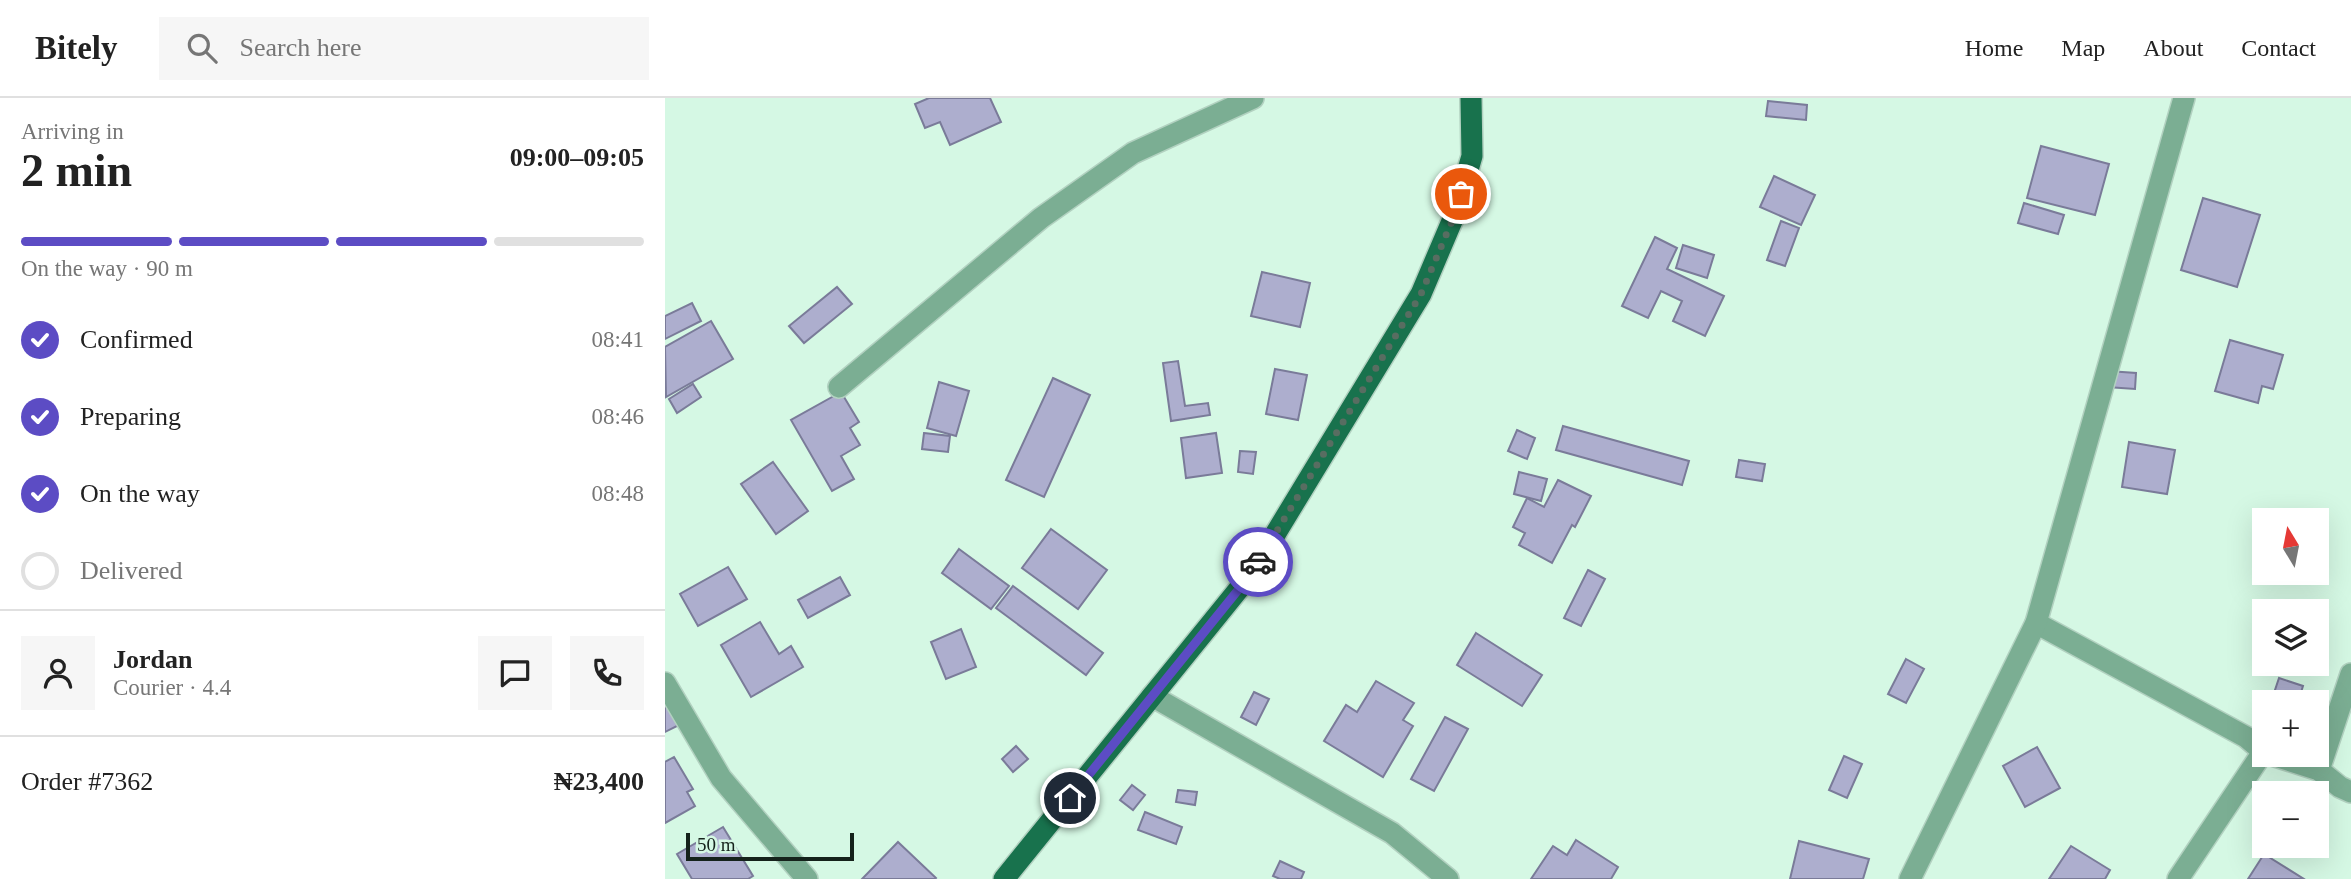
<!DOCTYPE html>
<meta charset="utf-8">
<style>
:root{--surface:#fff;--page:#f6f6f6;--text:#222;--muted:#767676;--line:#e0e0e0;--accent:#5c4cc4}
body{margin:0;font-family:"Times New Roman",serif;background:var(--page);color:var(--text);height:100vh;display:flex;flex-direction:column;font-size:26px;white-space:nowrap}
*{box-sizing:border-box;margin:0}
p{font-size:23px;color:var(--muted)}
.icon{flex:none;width:38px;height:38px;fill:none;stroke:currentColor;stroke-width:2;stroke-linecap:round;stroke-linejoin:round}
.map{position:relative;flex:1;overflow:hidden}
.drawer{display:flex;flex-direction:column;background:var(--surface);width:665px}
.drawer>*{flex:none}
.needle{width:46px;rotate:350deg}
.controls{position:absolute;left:1587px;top:410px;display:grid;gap:14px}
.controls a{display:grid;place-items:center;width:77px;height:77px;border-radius:0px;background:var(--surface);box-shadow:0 7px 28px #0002;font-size:35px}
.scale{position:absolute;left:21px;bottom:18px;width:168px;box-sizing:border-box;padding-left:7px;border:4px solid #15221b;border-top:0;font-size:19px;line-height:24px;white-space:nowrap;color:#15221b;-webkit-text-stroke:5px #d5f8e4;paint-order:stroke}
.pin{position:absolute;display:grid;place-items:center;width:60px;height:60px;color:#fff;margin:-30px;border:4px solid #fff;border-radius:50%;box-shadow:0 2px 7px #0007}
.courier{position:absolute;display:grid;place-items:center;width:70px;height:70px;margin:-35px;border:5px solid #5c4cc4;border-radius:50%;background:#fff;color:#222;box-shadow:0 2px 9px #0007}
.headline em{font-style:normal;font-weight:600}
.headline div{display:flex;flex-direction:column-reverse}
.headline{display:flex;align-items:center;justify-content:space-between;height:119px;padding:0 21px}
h1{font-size:46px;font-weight:600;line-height:52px}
.bar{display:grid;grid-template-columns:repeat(4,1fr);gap:10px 7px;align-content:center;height:84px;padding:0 21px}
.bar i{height:9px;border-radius:5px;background:var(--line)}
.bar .on{background:var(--accent)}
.bar p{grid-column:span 4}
.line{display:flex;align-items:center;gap:18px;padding:0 21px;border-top:2px solid var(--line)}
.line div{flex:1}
.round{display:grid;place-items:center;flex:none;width:74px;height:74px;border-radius:0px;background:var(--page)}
ol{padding:0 21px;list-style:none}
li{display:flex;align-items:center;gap:21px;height:77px}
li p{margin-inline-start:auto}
li .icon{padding:7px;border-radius:50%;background:var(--accent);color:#fff;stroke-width:4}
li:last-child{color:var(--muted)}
li i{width:38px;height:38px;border:4px solid var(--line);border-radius:50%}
header{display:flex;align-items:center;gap:42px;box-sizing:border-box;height:98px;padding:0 35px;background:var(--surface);border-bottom:2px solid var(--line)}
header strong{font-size:33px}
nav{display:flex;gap:38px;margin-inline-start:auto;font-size:24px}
.search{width:490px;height:63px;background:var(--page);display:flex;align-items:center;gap:18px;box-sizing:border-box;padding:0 24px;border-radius:0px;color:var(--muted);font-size:26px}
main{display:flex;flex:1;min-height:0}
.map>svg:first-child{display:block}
.building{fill:#adaece;stroke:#7a7b99;stroke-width:2}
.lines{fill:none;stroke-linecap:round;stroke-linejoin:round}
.minor-casing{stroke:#b2d1c0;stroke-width:24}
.major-casing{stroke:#b2d1c0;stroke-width:24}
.minor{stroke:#7bae93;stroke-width:21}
.major{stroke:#18724d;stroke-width:21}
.done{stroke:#586d61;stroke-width:7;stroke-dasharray:0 12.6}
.route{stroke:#5c4cc4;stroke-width:9}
</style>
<header>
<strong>Bitely</strong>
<div class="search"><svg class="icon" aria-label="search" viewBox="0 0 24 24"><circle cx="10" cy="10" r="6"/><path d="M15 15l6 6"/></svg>Search here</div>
<nav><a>Home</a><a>Map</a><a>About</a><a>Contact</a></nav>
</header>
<main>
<section class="drawer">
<div class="headline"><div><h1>2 min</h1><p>Arriving in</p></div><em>09:00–09:05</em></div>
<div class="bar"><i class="on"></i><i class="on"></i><i class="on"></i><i></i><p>On the way · 90 m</p></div>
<ol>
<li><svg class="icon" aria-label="check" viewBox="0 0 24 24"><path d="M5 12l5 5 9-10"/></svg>Confirmed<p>08:41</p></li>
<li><svg class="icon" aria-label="check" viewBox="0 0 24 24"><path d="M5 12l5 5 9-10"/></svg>Preparing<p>08:46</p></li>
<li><svg class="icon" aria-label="check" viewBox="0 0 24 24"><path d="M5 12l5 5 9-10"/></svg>On the way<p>08:48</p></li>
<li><i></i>Delivered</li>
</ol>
<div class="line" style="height:126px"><a class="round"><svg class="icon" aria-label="person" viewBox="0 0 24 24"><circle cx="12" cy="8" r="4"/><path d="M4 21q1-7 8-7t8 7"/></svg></a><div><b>Jordan</b><p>Courier · 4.4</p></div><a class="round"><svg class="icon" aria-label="chat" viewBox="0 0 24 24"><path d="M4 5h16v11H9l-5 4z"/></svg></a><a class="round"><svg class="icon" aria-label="phone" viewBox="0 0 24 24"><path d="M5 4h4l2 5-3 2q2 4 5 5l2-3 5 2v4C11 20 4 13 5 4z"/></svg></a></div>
<div class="line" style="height:91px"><div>Order #7362</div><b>₦23,400</b></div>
</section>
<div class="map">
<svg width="1686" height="781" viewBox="0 0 1686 781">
<rect width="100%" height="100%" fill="#d5f8e4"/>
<!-- building -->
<g class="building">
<polygon points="264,0 325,0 336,24 285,47 275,24 260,30 250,6"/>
<polygon points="1103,3 1142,7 1141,22 1101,18"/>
<polygon points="1376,48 1444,66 1430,117 1362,100"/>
<polygon points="1109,78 1150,97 1136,127 1095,109"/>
<polygon points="1538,100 1595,117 1572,189 1516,172"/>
<polygon points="1359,105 1399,117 1393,136 1353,125"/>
<polygon points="1116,123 1134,130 1120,168 1102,162"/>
<polygon points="990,139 1012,150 1002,171 1059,198 1040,238 1008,223 1017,203 996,193 983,220 957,208"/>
<polygon points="1018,147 1049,157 1042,180 1011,170"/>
<polygon points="597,174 645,185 635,229 586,218"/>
<polygon points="172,189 187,206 139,245 124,228"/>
<polygon points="27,205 36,223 0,241 0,218"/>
<polygon points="46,223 68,261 1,299 0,249"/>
<polygon points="1565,242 1618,257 1608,291 1597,288 1593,305 1550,293"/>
<polygon points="513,263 520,308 543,305 545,317 506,323 498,265"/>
<polygon points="610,271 642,277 633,322 601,316"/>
<polygon points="1443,273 1471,275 1470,291 1442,289"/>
<polygon points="388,280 425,297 379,399 341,382"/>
<polygon points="274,284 304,293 291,338 262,330"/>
<polygon points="28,286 36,299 12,315 4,301"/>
<polygon points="176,294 194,324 185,330 195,347 176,358 189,381 167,393 126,322"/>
<polygon points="898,328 1024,363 1017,387 891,352"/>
<polygon points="852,332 870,340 862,361 843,353"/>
<polygon points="259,335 285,338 283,354 257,351"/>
<polygon points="551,335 557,375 521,380 516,340"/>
<polygon points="1464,344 1510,352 1502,396 1457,389"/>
<polygon points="575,353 591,354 588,376 573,374"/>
<polygon points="1074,362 1100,366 1097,383 1071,379"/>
<polygon points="108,364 143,413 111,436 76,386"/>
<polygon points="854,374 882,381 876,403 849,396"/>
<polygon points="893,382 926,398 910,429 907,427 887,465 854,447 860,435 848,429 862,400 879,409"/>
<polygon points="386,431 442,472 413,511 357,470"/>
<polygon points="294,451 344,488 326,511 277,475"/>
<polygon points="63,469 82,501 33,528 15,496"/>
<polygon points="923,472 940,481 916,528 899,520"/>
<polygon points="175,479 185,497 143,520 133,502"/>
<polygon points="348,488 438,555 421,577 331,510"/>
<polygon points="95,524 114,556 126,548 138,569 86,599 56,547"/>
<polygon points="296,531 311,569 281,581 266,544"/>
<polygon points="811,535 877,577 857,608 792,567"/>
<polygon points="1241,561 1259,571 1241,605 1223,596"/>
<polygon points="1614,580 1638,588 1633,604 1606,604"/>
<polygon points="711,583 749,605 738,622 748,628 718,679 659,643 681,607 692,614"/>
<polygon points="589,594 604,601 591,627 576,619"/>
<polygon points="0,600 14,627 0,634"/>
<polygon points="780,619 803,631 769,693 746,681"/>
<polygon points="351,648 363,661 348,674 337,661"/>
<polygon points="1372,649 1395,690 1360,709 1338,668"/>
<polygon points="1179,658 1197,666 1182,700 1164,692"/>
<polygon points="9,659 28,691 22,694 30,708 0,725 0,664"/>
<polygon points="467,687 480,697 468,712 455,702"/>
<polygon points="513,692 532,694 530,707 511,704"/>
<polygon points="480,714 517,729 511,746 473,732"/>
<polygon points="58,729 88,778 83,781 27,781 12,756"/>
<polygon points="911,742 953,769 946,781 866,781 888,748 902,757"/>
<polygon points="1134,743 1204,761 1198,781 1125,781"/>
<polygon points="233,744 271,780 270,781 197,781"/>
<polygon points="1406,748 1445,772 1440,781 1384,781"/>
<polygon points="1599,756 1639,781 1583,781"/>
<polygon points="615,763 639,774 636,781 615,781 608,778"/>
</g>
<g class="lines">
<defs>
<g id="minor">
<polyline points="174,289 376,120 468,55 588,0"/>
<polyline points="1371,525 1581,639 1600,655"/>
<polyline points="0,585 56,680 142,781"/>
<polyline points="487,598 727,735 783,781"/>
<polyline points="1604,656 1654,672 1675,689 1686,694"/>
<polyline points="1654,672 1686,576"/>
<polyline points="1245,781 1371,525 1519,0"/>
<polyline points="1513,781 1598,654"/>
</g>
<polyline id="major" points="339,781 586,476 756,196 790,116 807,58 806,0"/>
</defs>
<!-- minor casing -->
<use href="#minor" class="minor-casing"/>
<!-- major casing -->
<use href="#major" class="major-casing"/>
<!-- minor -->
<use href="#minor" class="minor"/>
<!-- major -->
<use href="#major" class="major"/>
</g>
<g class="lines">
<!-- done -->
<polyline class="done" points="593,464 756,196 790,116 796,96"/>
<!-- route -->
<polyline class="route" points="405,700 586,476 593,464"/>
</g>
</svg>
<div class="controls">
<a><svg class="needle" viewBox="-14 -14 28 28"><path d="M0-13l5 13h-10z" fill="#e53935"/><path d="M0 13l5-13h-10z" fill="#767676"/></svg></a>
<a><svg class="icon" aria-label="layers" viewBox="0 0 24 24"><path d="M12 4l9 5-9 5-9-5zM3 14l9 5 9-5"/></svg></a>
<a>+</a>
<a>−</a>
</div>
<div class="scale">50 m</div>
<div class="pin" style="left:796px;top:96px;background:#ea580c"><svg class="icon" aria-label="bag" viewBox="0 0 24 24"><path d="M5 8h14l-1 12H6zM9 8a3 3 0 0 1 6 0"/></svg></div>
<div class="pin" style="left:405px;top:700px;background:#1f2937"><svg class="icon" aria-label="home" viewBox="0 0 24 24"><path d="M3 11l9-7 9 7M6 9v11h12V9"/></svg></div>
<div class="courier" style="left:593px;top:464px"><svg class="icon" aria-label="car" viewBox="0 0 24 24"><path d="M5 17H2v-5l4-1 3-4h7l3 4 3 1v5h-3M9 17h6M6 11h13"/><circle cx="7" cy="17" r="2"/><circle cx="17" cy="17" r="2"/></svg></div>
</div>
</main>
